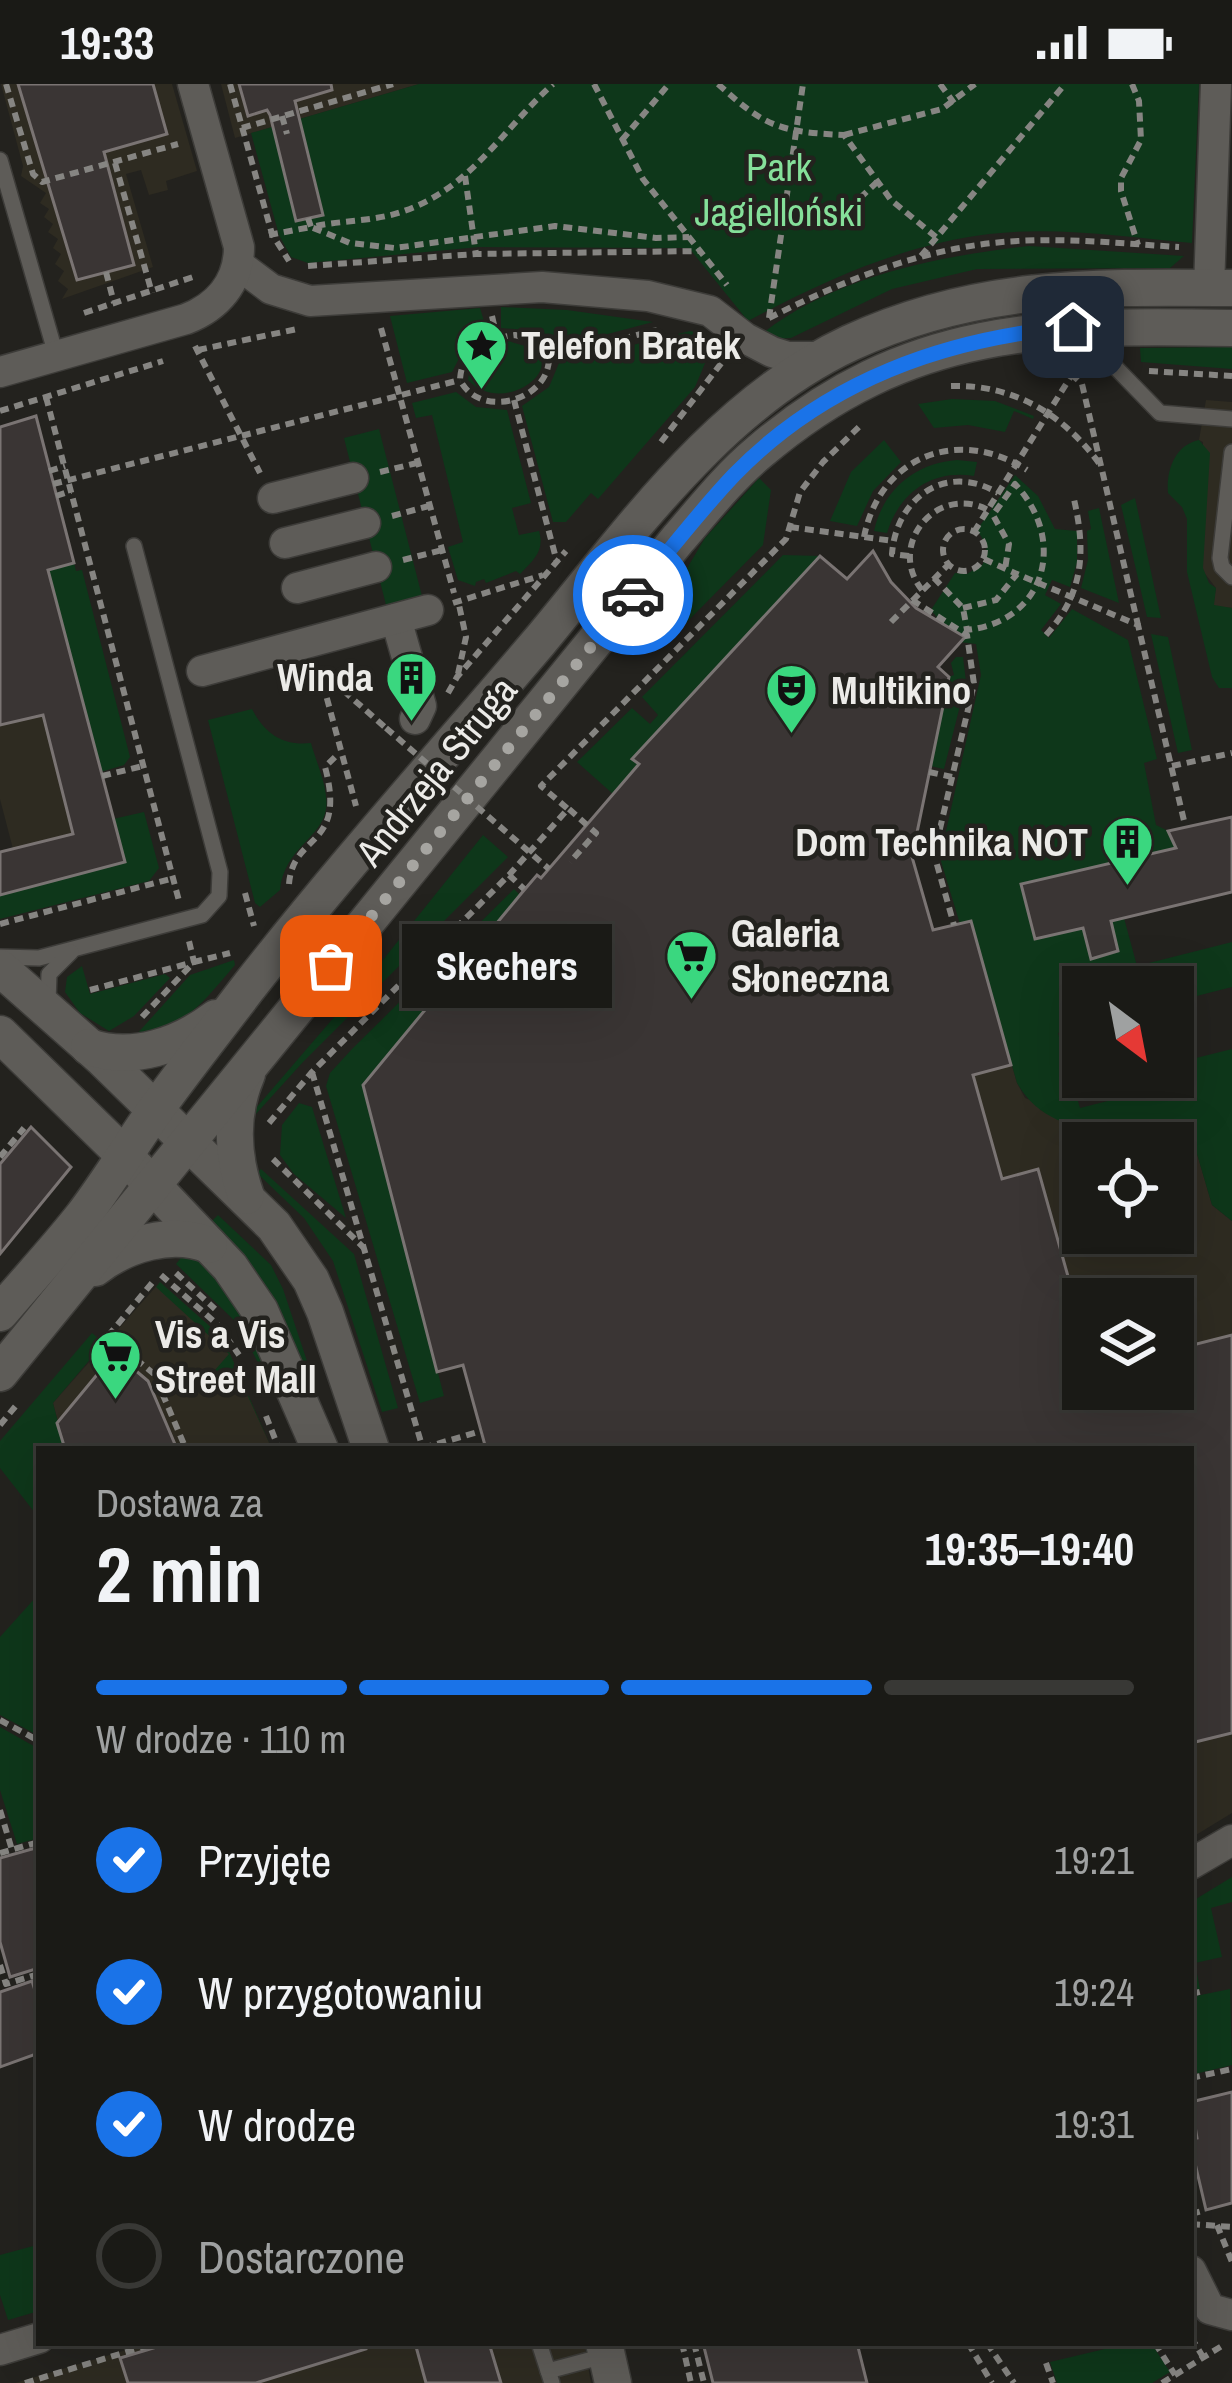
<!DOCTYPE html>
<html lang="pl">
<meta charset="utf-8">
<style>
:root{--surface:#1a1a16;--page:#272723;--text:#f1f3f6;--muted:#9fa1a1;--line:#383835;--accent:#1a73e8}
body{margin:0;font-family:"Archivo Narrow",sans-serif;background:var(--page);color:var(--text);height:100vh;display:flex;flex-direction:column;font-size:45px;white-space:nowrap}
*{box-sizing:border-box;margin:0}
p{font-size:39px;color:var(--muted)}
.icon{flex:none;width:66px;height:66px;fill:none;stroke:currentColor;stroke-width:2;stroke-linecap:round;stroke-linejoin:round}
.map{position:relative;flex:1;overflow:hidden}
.details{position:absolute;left:36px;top:1362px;width:1158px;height:900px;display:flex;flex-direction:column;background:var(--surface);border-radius:0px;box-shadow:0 12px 48px #0002,0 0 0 3px var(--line)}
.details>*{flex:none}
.needle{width:78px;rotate:148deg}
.tools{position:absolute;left:1062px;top:882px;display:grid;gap:24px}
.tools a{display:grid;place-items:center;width:132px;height:132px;border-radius:0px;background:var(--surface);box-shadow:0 12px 48px #0002,0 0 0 3px var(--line);font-size:60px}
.pin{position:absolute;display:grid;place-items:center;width:102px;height:102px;color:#fff;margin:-51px;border-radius:24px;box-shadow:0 6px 18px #0006}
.courier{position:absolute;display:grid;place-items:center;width:120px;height:120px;margin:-60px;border:9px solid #1a73e8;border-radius:50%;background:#fff;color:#222;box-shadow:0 3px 15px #0007}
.bubble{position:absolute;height:84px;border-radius:0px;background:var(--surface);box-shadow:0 12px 48px #0002,0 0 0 3px var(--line);font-size:39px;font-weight:700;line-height:84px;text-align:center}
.headline em{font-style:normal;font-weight:700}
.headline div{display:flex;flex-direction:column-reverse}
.headline{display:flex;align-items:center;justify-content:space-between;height:204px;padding:0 60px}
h1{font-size:78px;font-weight:700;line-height:90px}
.bar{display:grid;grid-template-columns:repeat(4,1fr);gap:18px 12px;align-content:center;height:144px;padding:0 60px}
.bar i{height:15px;border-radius:9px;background:var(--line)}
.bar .selected{background:var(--accent)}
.bar p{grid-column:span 4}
ol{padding:0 60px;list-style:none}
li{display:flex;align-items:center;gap:36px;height:132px}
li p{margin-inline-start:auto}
li .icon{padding:12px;border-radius:50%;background:var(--accent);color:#fff;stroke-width:4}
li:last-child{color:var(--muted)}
li i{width:66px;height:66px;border:6px solid var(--line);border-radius:50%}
.status{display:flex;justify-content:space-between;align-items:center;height:84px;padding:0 60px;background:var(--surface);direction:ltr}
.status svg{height:33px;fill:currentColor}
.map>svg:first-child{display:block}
.built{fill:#2e2b21;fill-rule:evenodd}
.green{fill:#0e371a}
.building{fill:#3a3534;stroke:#7a7473;stroke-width:3}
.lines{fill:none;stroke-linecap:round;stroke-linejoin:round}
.lane-casing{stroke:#3d3c39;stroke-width:18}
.street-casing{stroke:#3d3c39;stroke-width:33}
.secondary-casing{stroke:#3d3c39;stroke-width:39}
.path{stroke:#868582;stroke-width:6;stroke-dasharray:9 6;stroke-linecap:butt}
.lane{stroke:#5e5c58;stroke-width:15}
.street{stroke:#5e5c58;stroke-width:30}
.secondary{stroke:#5e5c58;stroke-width:36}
.path-bridge{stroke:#868582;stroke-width:6;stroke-dasharray:9 6;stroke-linecap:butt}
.done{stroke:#a6a5a1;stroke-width:12;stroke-dasharray:0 21.6}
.route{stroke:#1a73e8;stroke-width:15}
.labels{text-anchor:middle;stroke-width:9;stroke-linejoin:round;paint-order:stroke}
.park-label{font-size:39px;fill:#85e09a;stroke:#23221e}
.poi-label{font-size:39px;font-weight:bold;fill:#ecebe8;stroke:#23221e;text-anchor:start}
.street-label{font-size:39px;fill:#ecebe8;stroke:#23221e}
</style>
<div class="status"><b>19:33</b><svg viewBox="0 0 49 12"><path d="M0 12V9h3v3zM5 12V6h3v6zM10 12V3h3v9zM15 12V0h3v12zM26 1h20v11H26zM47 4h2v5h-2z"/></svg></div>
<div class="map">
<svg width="1232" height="2299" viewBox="0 0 1232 2299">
<rect width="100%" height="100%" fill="#23221e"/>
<!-- built -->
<g class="built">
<polygon points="1,0 172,0 197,87 166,97 168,106 149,111 141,86 126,90 153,183 62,215 68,205 58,197 64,187 55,180 61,170 53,164 58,155 48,148 53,140 44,133 49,125 40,119 46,109 21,92 23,82"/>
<polygon points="221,0 419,0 235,54"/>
<polygon points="1206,316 1232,318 1232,524 1213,522 1216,504 1203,487 1203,358 1199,356"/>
<polygon points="43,631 73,750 13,765 0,715 0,641"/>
<path d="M971,837L1017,999L1025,1014L1109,1045L1187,1035L1212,1121L1232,1137V1729L1191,1754V1365L1083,1305H1173V1215H1083V1246L1039,1086L1002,1095L933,848ZM1083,1059H1173V1149H1083Z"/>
<polygon points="160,1198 223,1254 272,1365 65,1365 53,1319"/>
<polygon points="150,2259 584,2259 591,2299 15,2299"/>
</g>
<!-- green -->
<g class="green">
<path d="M419,0H1199L1192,159C1126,153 1056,142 989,150C902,161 825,196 748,237L689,164L479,163L308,179L291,173L279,151L251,49Z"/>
<path d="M1029,162L1184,172L1170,184L977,185L892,205L791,254L775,255L763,249C836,192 939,172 1029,162Z"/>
<polygon points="501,223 567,226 653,238 555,264 528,246 501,244"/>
<polygon points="480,224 487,247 466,261 452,288 407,299 390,232"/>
<polygon points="690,247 704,250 711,265 695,303 598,415 591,409 566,438 553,438 522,322 549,303 559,279"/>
<path d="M509,257C515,260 528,261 535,267C562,289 501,331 468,296L470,282Z"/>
<polygon points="1232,263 1232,285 1141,278 1140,264"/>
<path d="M456,308L476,323L507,326L531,419L512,424L519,451L539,447C545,466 534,476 520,490L516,487L486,499L484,495L476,498L475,502L458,496L448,463L463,458L432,331L416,334L412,319Z"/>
<polygon points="952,315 995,317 1034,332 1033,335 1014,327 1005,348 968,341 934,344 918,320"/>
<polygon points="379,345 423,516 387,525 344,354"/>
<polygon points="884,356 901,378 873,407 857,442 830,437 851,388"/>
<path d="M1199,356L1210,369L1203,484L1209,499L1216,504L1214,521L1232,524V604H1219L1212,593L1187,488V435L1182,423L1168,409C1166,386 1175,361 1199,356Z"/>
<path d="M957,376L977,378L974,392C932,385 899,409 887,449L874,447C883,406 915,379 957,376Z"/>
<path d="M1015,391L1038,412L1055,445L1077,447V478L1070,503L1052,496L1045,511L1061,520L1041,546L1049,554L1072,525L1128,556L1157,675L1144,679L1156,741L1168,747L1178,763L1022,800L1035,855L1124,834L1137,882L1232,858V903L1173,918V903H1083V941L1058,949L1080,1024L1195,995L1192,975L1232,965V1137L1212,1121L1187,1036C1128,1047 1052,1060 1017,999L971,838L960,840L940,774L981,591L976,560L960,558L964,552L944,542L931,526L955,489L967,490L983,480L987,462L977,446Z"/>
<polygon points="759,394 771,406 763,461 681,544 652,543 705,454"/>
<polygon points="1135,414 1161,534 1147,533 1121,421"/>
<polygon points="1099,424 1119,519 1081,504 1088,476 1087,447 1091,445 1088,427"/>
<polygon points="783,471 820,472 633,674 639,680 613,710 577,678 632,624 650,640 658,631 642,613"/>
<polygon points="74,479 76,487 82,486 130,673 124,681 101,688 48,486"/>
<polygon points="1151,550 1168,553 1192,666 1178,669"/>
<polygon points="956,573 963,573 966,598 944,685 930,682 949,593 954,591 951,579"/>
<path d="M252,625C265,650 283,662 311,659C316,678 329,705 326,725C322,754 284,764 280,806L260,823L255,819L208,636Z"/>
<polygon points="144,728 159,784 149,797 0,835 0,811 113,735"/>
<polygon points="483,751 508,773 303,978 255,1031 250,1044 250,1031 378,882"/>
<polygon points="514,805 520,811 363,1001 444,1312 420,1319 326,1002 330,989 352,965"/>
<path d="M234,876L235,881C201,920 189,941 136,951L190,891Z"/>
<polygon points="82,882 90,910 165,890 170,894 134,932 109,947 80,929 65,908 67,893"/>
<polygon points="299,1019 312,1023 346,1134 294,1090 280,1071 282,1041"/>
<polygon points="261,1085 354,1170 398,1324 382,1328 333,1177 304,1134 257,1089"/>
<polygon points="218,1131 271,1181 283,1205 316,1304 311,1306 210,1139"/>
<path d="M184,1170C235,1187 250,1246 269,1291L265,1293L239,1241L176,1180Z"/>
<polygon points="160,1198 223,1254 272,1365 240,1295 224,1301 214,1294 215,1286 229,1270 156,1203"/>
<polygon points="92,1249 104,1259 53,1319 65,1365 39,1365 39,1434 0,1384 0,1357"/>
<polygon points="36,1513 39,1523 39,1652 0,1631 0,1553"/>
<polygon points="0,1643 39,1665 39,1754 17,1760 0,1706"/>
<polygon points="1232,1793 1232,1818 1211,1824 1222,1873 1195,1879 1200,1905 1191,1907 1191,1818"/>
<polygon points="1230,1905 1232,1981 1191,1991 1191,1913"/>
<polygon points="37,2161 39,2227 8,2236 0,2211 0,2171"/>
<polygon points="1109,2259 1151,2259 1170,2288 1152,2299 1057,2299 1050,2278 1109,2264"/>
</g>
<!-- building -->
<g class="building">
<polygon points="18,0 153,0 167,50 104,68 134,181 77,196"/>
<polygon points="239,0 331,0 332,6 295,17 323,131 296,137 270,31 267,26 248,32"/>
<polygon points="36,332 74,479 48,486 125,778 0,811 0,768 73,750 43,631 0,641 0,343"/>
<polygon points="873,467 891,498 916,524 965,553 938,583 949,593 912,773 933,846 971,837 1011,981 973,991 1002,1095 1038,1085 1083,1246 1083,1305 1173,1305 1173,1266 1232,1251 1232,1649 1191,1659 1191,1365 486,1365 463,1281 437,1288 363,1001 520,811 537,791 541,794 639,680 632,675 820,472 847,495"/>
<polygon points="1232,733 1232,808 1111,837 1118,867 1091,875 1083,844 1035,855 1021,800 1176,764 1168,747"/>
<polygon points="31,1043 71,1083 0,1170 0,1080"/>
<polygon points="115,1269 148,1297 177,1365 65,1365 57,1339"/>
<polygon points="39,1763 39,1884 10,1893 0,1858 0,1774"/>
<polygon points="32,1897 39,1919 39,1969 0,1983 0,1908"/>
<polygon points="1232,2008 1232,2119 1206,2126 1191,2062 1191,2055 1197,2054 1191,2018"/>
<polygon points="170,2259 366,2259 366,2265 256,2299 128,2299 120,2274"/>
<polygon points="415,2259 489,2259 501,2299 426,2299"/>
<polygon points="703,2259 857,2259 867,2299 713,2299"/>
</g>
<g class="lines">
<defs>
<g id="lane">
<polyline points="0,76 56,271"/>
<polyline points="1085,252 1160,329 1232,335"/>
<polyline points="1232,368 1220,474 1222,483 1232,493"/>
<polyline points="0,873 39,874 202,831 219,812 220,788 134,462"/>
<polyline points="48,918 49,890 71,868"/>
<polyline points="539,2259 552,2299"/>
<polyline points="548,2287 604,2272"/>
</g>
<g id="street">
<polyline points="239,181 271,205 310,217 542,203 648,212 710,227 745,254 772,268 788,273 823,273"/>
<polyline points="1209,204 1216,0"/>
<path d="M0,288L186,235C217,223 239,199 239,163L193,0"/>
<polyline points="273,414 353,394"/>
<polyline points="285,459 365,439"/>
<polyline points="297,504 376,483"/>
<polyline points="396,535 421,622 415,635"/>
<polyline points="202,587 428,526"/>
<polyline points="1191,1780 1232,1756"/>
<polyline points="1191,2187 1210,2225 1232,2231"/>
<polyline points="0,2266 39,2254"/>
</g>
<g id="secondary">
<polyline points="0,884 103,975 274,1142 311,1196 325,1228 371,1365"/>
<polyline points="0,950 124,1071 230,1183 260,1227 320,1365"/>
<path d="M89,963C133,978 180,961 216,934"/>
<path d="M246,1112C232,1072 230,1030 247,990"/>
<path d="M95,1184C126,1160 172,1146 209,1161"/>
<path d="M0,1229C27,1197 56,1166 82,1133C108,1099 130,1062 154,1028C184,986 216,946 247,905C340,786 441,673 539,558C629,450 719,320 850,259C977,200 1096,203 1232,204"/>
<path d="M0,1289L678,455C704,425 729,393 759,368C909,240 1047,241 1232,244"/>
<polyline points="604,2259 613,2299"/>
</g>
</defs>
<!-- lane casing -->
<use href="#lane" class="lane-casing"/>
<!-- street casing -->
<use href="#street" class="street-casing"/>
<!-- secondary casing -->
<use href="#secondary" class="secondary-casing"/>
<!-- path -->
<g class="path">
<polyline points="6,0 33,90 42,98 178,60"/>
<polyline points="230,0 272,150 289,177"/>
<polyline points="594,0 643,95 727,201"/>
<path d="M718,0C765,43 780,48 844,51L891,116L936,153"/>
<polyline points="940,0 954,19"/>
<polyline points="1132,0 1139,17 1141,56 1121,94 1121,107 1138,161"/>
<polyline points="282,32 287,50"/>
<polyline points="242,44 393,0"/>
<polyline points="844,51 942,25 975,0"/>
<polyline points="622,56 669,0"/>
<polyline points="115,79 152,209"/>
<polyline points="465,92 476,170"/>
<polyline points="860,114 877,98"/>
<path d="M308,134L311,143C341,136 374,138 404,127C471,104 503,45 553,0"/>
<polyline points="269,151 311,143 350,159 395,164 555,142 656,154 689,153"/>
<polyline points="921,172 1065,0"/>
<polyline points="308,182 476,170 701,167"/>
<polyline points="106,188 114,219"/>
<polyline points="84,229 196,192"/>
<polyline points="492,232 497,254"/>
<path d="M769,234C835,201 903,172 977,161C1044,151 1112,159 1179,163"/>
<polyline points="769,234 803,0"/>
<polyline points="381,244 454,509"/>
<path d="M515,251L532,256L549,273C550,317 480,336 460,296C461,266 488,254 515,251Z"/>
<polyline points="195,262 260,389"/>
<polyline points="198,266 297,245"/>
<polyline points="549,273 657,246"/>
<polyline points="1060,280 1082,300 1138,541"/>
<polyline points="1149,287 1232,292"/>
<path d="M951,302C1014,300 1065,331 1101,382"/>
<polyline points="46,313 179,817"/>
<polyline points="514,316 557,478"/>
<polyline points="0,327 163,277"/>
<polyline points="661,358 726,273"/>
<polyline points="49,387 65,382"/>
<polyline points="380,388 417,379"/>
<polyline points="53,400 460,296"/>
<polyline points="56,412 71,407"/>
<polyline points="392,432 429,422"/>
<polyline points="790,443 893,457"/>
<circle cx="964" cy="466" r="21"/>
<polyline points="974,448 1073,289"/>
<path d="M864,453C880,372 958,342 1027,386"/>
<path d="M909,472L892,470C896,414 946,378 998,409"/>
<polyline points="984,475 1017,490"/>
<polyline points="403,476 442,466"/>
<path d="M934,494L963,524L967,546C1047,537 1067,455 1015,400L993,431L1009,460L1005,485"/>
<path d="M922,506C886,461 937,399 988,426"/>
<polyline points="912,516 967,551 974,600 934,770 954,841"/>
<polyline points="453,519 543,491"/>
<polyline points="963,524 996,516 1017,490 1138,541 1185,741"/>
<polyline points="891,538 948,481"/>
<path d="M1046,551C1085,508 1086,465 1073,411"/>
<polyline points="319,585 356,722"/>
<polyline points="321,587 386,644"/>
<polyline points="458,590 466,553 459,521"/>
<polyline points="448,609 457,593 566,467"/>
<polyline points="1172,682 1232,669"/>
<polyline points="929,688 952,693"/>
<polyline points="102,692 143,682"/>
<polyline points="569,725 596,749 570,778"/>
<polyline points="509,791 524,805"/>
<path d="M289,800C293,748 347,765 325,683L339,669"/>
<polyline points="245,809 254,842"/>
<polyline points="0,840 174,794"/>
<polyline points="90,906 194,878 188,853"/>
<polyline points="142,933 194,878 230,869"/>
<polyline points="312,988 423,1365"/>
<polyline points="269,1039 312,988 509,791 568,725 541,702 786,455 800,408 823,378 862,340"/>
<polyline points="0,1073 24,1044"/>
<polyline points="273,1075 364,1164"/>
<polyline points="176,1189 215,1225"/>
<polyline points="161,1191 218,1241 239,1271"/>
<polyline points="152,1199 108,1252 154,1290 186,1365"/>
<polyline points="266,1332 279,1365"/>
<polyline points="0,1341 19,1318"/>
<polyline points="423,1364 481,1347"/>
<polyline points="0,1636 39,1657"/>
<polyline points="0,1726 12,1766"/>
<polyline points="0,1769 39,1758"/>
<polyline points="0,1881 6,1900 39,1890"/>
<polyline points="1191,1910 1203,1907"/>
<polyline points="1191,1994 1232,1985"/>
<polyline points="1191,2081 1193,2080"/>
<polyline points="1191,2130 1202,2127"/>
<polyline points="1191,2140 1232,2143"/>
<polyline points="1217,2141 1232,2178"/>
<polyline points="1191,2253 1203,2273"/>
<polyline points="682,2259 691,2299"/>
<polyline points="694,2259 704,2299"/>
<polyline points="968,2259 992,2299"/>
<polyline points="987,2259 1014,2299"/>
<polyline points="1155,2259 1175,2291"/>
<polyline points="1046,2279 1053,2299"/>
<polyline points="25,2299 156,2259"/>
<polyline points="1162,2299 1225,2260"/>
</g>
<!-- lane -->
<use href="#lane" class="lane"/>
<!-- street -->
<use href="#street" class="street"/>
<!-- secondary -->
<use href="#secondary" class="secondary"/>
<!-- path-bridge -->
<polyline class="path-bridge" points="386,644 549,785"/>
</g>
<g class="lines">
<!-- done -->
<polyline class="done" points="331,882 633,511"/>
<!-- route -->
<path class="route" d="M633,511C666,471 698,429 734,391C825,297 946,254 1073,243"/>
</g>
<!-- icons -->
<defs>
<symbol id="sight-pin" viewBox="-11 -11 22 30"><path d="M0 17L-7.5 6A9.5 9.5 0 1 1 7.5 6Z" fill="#3ad77f" stroke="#23221e"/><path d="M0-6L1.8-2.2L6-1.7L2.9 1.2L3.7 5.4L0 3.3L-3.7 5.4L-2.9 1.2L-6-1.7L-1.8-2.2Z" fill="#111"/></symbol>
<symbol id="building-pin" viewBox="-11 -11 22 30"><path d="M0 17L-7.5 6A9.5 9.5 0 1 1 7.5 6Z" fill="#3ad77f" stroke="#23221e"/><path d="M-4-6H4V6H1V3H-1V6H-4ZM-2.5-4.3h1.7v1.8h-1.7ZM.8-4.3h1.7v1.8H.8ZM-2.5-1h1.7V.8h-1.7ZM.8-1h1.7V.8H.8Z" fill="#111"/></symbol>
<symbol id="theatre-pin" viewBox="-11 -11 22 30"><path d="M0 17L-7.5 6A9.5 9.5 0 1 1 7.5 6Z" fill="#3ad77f" stroke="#23221e"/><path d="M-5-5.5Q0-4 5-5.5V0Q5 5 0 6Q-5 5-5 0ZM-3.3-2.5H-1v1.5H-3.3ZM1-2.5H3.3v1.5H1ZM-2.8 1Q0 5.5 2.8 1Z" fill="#111"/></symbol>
<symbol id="supermarket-pin" viewBox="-11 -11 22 30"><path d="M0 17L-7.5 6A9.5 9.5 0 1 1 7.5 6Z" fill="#3ad77f" stroke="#23221e"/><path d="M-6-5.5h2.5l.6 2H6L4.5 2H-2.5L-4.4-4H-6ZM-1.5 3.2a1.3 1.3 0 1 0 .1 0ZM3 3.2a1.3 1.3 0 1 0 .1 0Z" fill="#111"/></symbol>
</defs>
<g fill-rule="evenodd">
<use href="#sight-pin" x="452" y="232" width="59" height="81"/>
<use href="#building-pin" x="382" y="564" width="59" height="81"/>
<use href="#theatre-pin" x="762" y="576" width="59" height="81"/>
<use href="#building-pin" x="1098" y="728" width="59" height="81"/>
<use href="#supermarket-pin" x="662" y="842" width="59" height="81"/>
<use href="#supermarket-pin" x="86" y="1242" width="59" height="81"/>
</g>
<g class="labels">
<!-- park labels -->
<g class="park-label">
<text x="779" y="97">Park<tspan x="779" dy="45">Jagielloński</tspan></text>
</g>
<!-- poi labels -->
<g class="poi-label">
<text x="521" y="275">Telefon Bratek</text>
<text x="373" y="607" text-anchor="end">Winda</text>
<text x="831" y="620">Multikino</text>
<text x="1088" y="772" text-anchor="end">Dom Technika NOT</text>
<text x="731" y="863">Galeria<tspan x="731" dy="45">Słoneczna</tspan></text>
<text x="155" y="1264">Vis a Vis<tspan x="155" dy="45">Street Mall</tspan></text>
</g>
<!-- street labels -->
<g class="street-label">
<text transform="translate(436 687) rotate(-51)" y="14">Andrzeja Struga</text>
</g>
</g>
</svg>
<div class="tools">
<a><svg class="needle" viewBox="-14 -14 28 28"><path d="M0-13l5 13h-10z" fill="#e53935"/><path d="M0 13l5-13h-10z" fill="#9fa1a1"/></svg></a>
<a><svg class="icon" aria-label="locate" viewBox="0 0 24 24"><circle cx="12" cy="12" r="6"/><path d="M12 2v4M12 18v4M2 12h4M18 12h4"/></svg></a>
<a><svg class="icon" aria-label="layers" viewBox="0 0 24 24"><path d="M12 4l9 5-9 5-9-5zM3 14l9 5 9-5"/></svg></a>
</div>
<div class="pin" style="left:331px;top:882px;background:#ea580c"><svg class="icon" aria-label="bag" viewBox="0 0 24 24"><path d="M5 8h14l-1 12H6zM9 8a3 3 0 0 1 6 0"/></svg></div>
<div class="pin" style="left:1073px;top:243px;background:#1f2937"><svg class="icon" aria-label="home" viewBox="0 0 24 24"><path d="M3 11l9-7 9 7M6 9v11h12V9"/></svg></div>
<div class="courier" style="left:633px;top:511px"><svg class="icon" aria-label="car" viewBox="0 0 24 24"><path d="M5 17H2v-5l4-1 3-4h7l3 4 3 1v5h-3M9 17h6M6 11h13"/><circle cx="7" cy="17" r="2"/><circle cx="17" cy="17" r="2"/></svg></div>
<div class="bubble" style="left:402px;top:840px;width:210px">Skechers</div>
<section class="details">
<div class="headline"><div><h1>2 min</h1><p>Dostawa za</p></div><em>19:35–19:40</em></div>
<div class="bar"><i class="selected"></i><i class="selected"></i><i class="selected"></i><i></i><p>W drodze · 110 m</p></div>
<ol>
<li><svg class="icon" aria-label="check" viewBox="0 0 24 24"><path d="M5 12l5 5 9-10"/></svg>Przyjęte<p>19:21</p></li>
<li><svg class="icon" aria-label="check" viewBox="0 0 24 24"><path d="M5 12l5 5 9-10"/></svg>W przygotowaniu<p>19:24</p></li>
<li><svg class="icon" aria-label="check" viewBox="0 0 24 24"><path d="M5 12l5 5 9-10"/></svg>W drodze<p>19:31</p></li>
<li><i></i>Dostarczone</li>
</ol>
</section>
</div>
